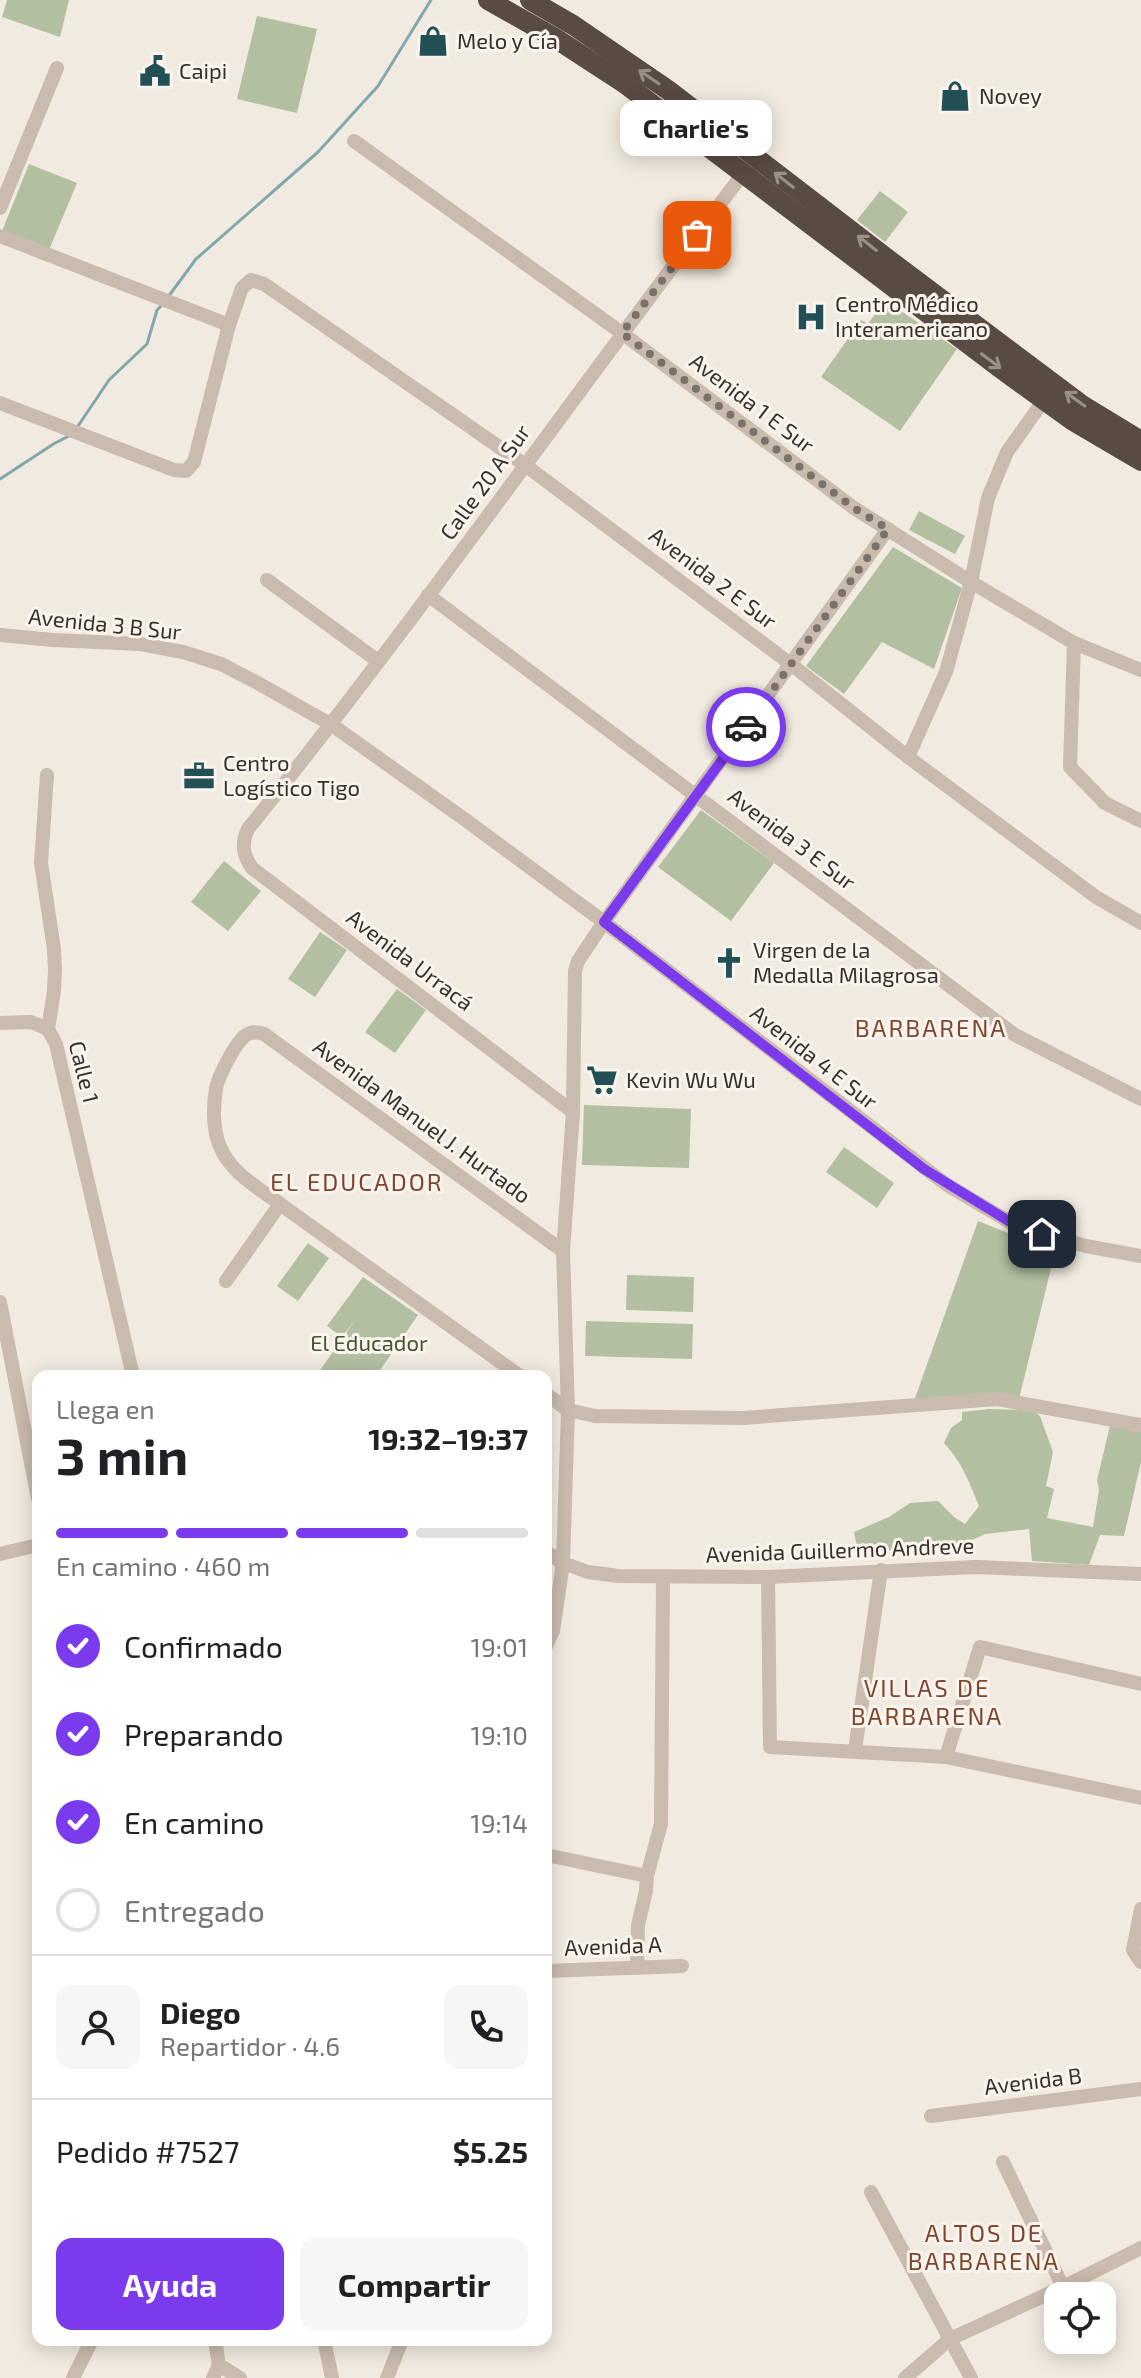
<!DOCTYPE html>
<html lang="es">
<meta charset="utf-8">
<style>
:root{--surface:#fff;--page:#f6f6f6;--text:#202124;--muted:#757577;--line:#e0e0e0;--accent:#7c3aed}
body{margin:0;font-family:"Exo 2",sans-serif;background:var(--page);color:var(--text);height:100vh;display:flex;flex-direction:column;font-size:30px;white-space:nowrap}
*{box-sizing:border-box;margin:0}
p{font-size:26px;color:var(--muted)}
.icon{flex:none;width:44px;height:44px;fill:none;stroke:currentColor;stroke-width:2;stroke-linecap:round;stroke-linejoin:round}
.map{position:relative;flex:1;overflow:hidden}
.drawer{position:absolute;left:32px;top:1370px;width:520px;height:976px;display:flex;flex-direction:column;background:var(--surface);border-radius:16px;box-shadow:0 4px 20px #0003}
.drawer>*{flex:none}
.tools{position:absolute;left:1044px;top:2282px;display:grid;gap:16px}
.tools a{display:grid;place-items:center;width:72px;height:72px;border-radius:16px;background:var(--surface);box-shadow:0 4px 20px #0003;font-size:40px}
.pin{position:absolute;display:grid;place-items:center;width:68px;height:68px;color:#fff;margin:-34px;border-radius:16px;box-shadow:0 4px 12px #0006}
.courier{position:absolute;display:grid;place-items:center;width:80px;height:80px;margin:-40px;border:6px solid #7c3aed;border-radius:50%;background:#fff;color:#222;box-shadow:0 2px 10px #0007}
.bubble{position:absolute;height:56px;border-radius:16px;background:var(--surface);box-shadow:0 4px 20px #0003;font-size:26px;font-weight:700;line-height:56px;text-align:center}
.headline em{font-style:normal;font-weight:700}
.headline div{display:flex;flex-direction:column-reverse}
.headline{display:flex;align-items:center;justify-content:space-between;height:136px;padding:0 24px}
h1{font-size:52px;font-weight:700;line-height:60px}
.bar{display:grid;grid-template-columns:repeat(4,1fr);gap:12px 8px;align-content:center;height:96px;padding:0 24px}
.bar i{height:10px;border-radius:6px;background:var(--line)}
.bar .active{background:var(--accent)}
.bar p{grid-column:span 4}
.line{display:flex;align-items:center;gap:20px;padding:0 24px;border-top:2px solid var(--line)}
.line div{flex:1}
.round{display:grid;place-items:center;flex:none;width:84px;height:84px;border-radius:16px;background:var(--page)}
ol{padding:0 24px;list-style:none}
li{display:flex;align-items:center;gap:24px;height:88px}
li p{margin-inline-start:auto}
li .icon{padding:8px;border-radius:50%;background:var(--accent);color:#fff;stroke-width:4}
li:last-child{color:var(--muted)}
li i{width:44px;height:44px;border:4px solid var(--line);border-radius:50%}
.action{display:flex;gap:16px;margin-top:auto;padding:16px 24px}
.action a{flex:1;height:92px;border-radius:16px;background:var(--accent);color:#fff;font-size:32px;font-weight:700;line-height:92px;text-align:center}
.action a+a{background:var(--page);color:var(--text)}
.map>svg:first-child{display:block}
.green{fill:#b3bfa1}
.lines{fill:none;stroke-linecap:round;stroke-linejoin:round}
.stream{stroke:#81a8ac;stroke-width:3}
.minor{stroke:#c9bbad;stroke-width:14}
.highway{stroke:#584b43;stroke-width:20}
.oneway{stroke:#988f87}
.done{stroke:#79716a;stroke-width:8;stroke-dasharray:0 14.4}
.route{stroke:#7c3aed;stroke-width:10}
.labels{text-anchor:middle;stroke-width:6;stroke-linejoin:round;paint-order:stroke}
.poi-label{font-size:22px;fill:#38302b;stroke:#f9f4ed;text-anchor:start}
.street-label{font-size:22px;fill:#38302b;stroke:#f9f4ed}
.park-label{font-size:22px;fill:#455431;stroke:#f9f4ed}
.neighbourhood-label{font-size:24px;letter-spacing:2px;fill:#80442a;stroke:#f9f4ed}
</style>
<div class="map">
<svg width="1141" height="2378" viewBox="0 0 1141 2378">
<rect width="100%" height="100%" fill="#f1eae0"/>
<!-- green -->
<g class="green">
<polygon points="7,0 69,0 60,37 2,17"/>
<polygon points="257,16 317,29 297,113 237,99"/>
<polygon points="29,164 77,183 49,250 2,231"/>
<polygon points="880,191 908,212 885,242 857,220"/>
<polygon points="885,300 957,349 900,431 821,377 861,320 868,324"/>
<polygon points="919,511 965,536 955,554 909,530"/>
<polygon points="893,547 962,588 934,669 882,642 844,694 806,666"/>
<polygon points="701,810 774,863 731,921 658,867"/>
<polygon points="224,861 261,891 228,931 191,902"/>
<polygon points="320,932 347,950 315,997 288,979"/>
<polygon points="397,989 426,1010 395,1053 365,1032"/>
<polygon points="584,1105 691,1109 689,1168 582,1165"/>
<polygon points="844,1147 894,1183 877,1208 826,1172"/>
<polygon points="978,1221 1055,1252 1019,1399 914,1401"/>
<polygon points="308,1243 329,1258 298,1301 277,1286"/>
<polygon points="627,1275 694,1277 693,1312 626,1310"/>
<polygon points="363,1277 418,1315 376,1376 316,1376 356,1319 342,1337 327,1326"/>
<polygon points="586,1321 693,1324 692,1359 585,1356"/>
<path d="M989,1409L1033,1410L1040,1416L1053,1452L1046,1486L1054,1489L1047,1518L1093,1527L1099,1490L1097,1480L1110,1426L1141,1432V1462L1124,1536L1100,1535L1089,1565L1032,1561L1029,1529L985,1534L954,1548L887,1550L857,1546L854,1532L889,1517L910,1503L938,1501L954,1517L965,1524L979,1506C969,1482 962,1462 944,1443L951,1428L962,1420V1412Z"/>
</g>
<g class="lines">
<!-- stream -->
<g class="stream">
<polyline points="168,297 196,259 318,152 378,86 431,0"/>
<polyline points="76,429 109,380 147,344 157,310 161,306"/>
<polyline points="0,479 55,443 71,435"/>
</g>
<!-- minor -->
<g class="minor">
<polyline points="354,141 622,333 854,508 971,582 1074,643 1141,670"/>
<polyline points="0,208 57,68"/>
<polyline points="0,236 229,325"/>
<polyline points="0,403 174,470 186,471 194,462 229,325 242,288 251,280 264,284 525,465 792,665 908,757 1096,897 1141,923"/>
<polyline points="267,580 378,661"/>
<polyline points="428,595 1015,1035 1141,1099"/>
<polyline points="0,635 53,640 140,644 183,652 221,664 256,682 332,725 467,821 604,922 947,1185 1020,1228 1086,1246 1141,1256"/>
<polyline points="1074,643 1070,767 1105,803 1141,821"/>
<polyline points="908,757 946,672 971,582 988,498 1007,452 1044,400"/>
<polyline points="47,775 41,863 54,949 55,970 54,991 48,1029 56,1044 133,1376"/>
<polyline points="0,1023 31,1022 48,1029"/>
<path d="M573,1112L252,868C243,855 241,844 248,829C422,613 580,386 749,166"/>
<polyline points="226,1281 280,1204"/>
<polyline points="0,1302 38,1499"/>
<path d="M520,1376L280,1204C257,1187 229,1172 219,1144C213,1129 213,1105 216,1089C218,1076 236,1042 246,1035C252,1031 258,1032 264,1034L563,1251"/>
<polyline points="546,1394 568,1410 595,1416 743,1418 998,1399 1141,1425"/>
<polyline points="546,1552 563,1563 588,1572 618,1576 768,1577 976,1567 1141,1574"/>
<polyline points="0,1554 38,1545"/>
<polyline points="768,1577 770,1747 946,1757 1141,1798"/>
<polyline points="546,1646 553,1631 563,1563 568,1410 563,1251 573,1112 575,971 578,961 604,922 888,529"/>
<polyline points="855,1750 881,1570"/>
<polyline points="946,1757 980,1647 1141,1684"/>
<polyline points="546,1855 647,1876"/>
<polyline points="1141,1909 1133,1950 1141,1962"/>
<polyline points="637,1968 638,1925 646,1891 647,1876 661,1824 663,1577"/>
<polyline points="546,1971 682,1966"/>
<polyline points="931,2116 1141,2089"/>
<polyline points="1003,2162 1063,2287"/>
<polyline points="871,2192 971,2378"/>
<polyline points="324,2340 332,2378"/>
<polyline points="219,2365 240,2378"/>
<polyline points="73,2378 92,2340"/>
<polyline points="213,2378 219,2365 215,2340"/>
<polyline points="387,2378 402,2340"/>
<polyline points="905,2378 950,2339 1063,2287 1141,2248"/>
</g>
<!-- highway -->
<g class="highway">
<polyline points="488,0 555,38 624,83 1000,368 1073,421 1141,461"/>
<polyline points="530,0 573,25 668,90 885,257 1082,405 1141,441"/>
</g>
</g>
<!-- one-way arrows -->
<defs><path id="oneway-shaft" d="M-6 0H5M1.5-3L5.5 0L1.5 3" fill="none" stroke-width="1.6" stroke-linecap="round" stroke-linejoin="round" transform="scale(2)"/></defs>
<g class="oneway">
<use href="#oneway-shaft" transform="translate(649 77) rotate(-146)"/>
<use href="#oneway-shaft" transform="translate(784 180) rotate(-142)"/>
<use href="#oneway-shaft" transform="translate(867 243) rotate(-142)"/>
<use href="#oneway-shaft" transform="translate(991 361) rotate(37)"/>
<use href="#oneway-shaft" transform="translate(1075 399) rotate(-144)"/>
</g>
<g class="lines">
<!-- done -->
<polyline class="done" points="697,235 622,333 854,508 888,529 746,727"/>
<!-- route -->
<polyline class="route" points="746,727 604,922 924,1169 1020,1228 1042,1234"/>
</g>
<!-- icons -->
<defs>
<symbol id="shop-bare" viewBox="-9 -9 18 18"><path d="M-5-2.5h2.3a2.7 3.5 0 0 1 5.4 0H5L5.5 6h-11ZM-1.5-2.5h3a1.5 2.3 0 0 0-3 0Z" fill="#234f56" stroke="#f9f4ed" stroke-width="2.5" paint-order="stroke"/></symbol>
<symbol id="civic-bare" viewBox="-9 -9 18 18"><path d="M-.6-6.5H3V-4.5H.6V-3L4-1V1h2V6H-6V1h2V-1L-.6-3ZM-1.2 2.5V6h2.4V2.5Z" fill="#234f56" stroke="#f9f4ed" stroke-width="2.5" paint-order="stroke"/></symbol>
<symbol id="hospital-bare" viewBox="-9 -9 18 18"><path d="M-5-5h3v3.5h4V-5h3V5h-3V1.5h-4V5h-3Z" fill="#234f56" stroke="#f9f4ed" stroke-width="2.5" paint-order="stroke"/></symbol>
<symbol id="office-bare" viewBox="-9 -9 18 18"><path d="M-6-3h4V-5.5h4V-3h4V5H-6ZM-1-4.5V-3h2v-1.5ZM-6 0V1H6V0Z" fill="#234f56" stroke="#f9f4ed" stroke-width="2.5" paint-order="stroke"/></symbol>
<symbol id="church-bare" viewBox="-9 -9 18 18"><path d="M-1.2-6h2.4v3.5h3.3v2.4h-3.3V6h-2.4V-.1h-3.3v-2.4h3.3Z" fill="#234f56" stroke="#f9f4ed" stroke-width="2.5" paint-order="stroke"/></symbol>
<symbol id="supermarket-bare" viewBox="-9 -9 18 18"><path d="M-6-5.5h2.5l.6 2H6L4.5 2H-2.5L-4.4-4H-6ZM-1.5 3.2a1.3 1.3 0 1 0 .1 0ZM3 3.2a1.3 1.3 0 1 0 .1 0Z" fill="#234f56" stroke="#f9f4ed" stroke-width="2.5" paint-order="stroke"/></symbol>
</defs>
<g fill-rule="evenodd">
<use href="#shop-bare" x="411" y="19" width="44" height="44"/>
<use href="#civic-bare" x="133" y="49" width="44" height="44"/>
<use href="#shop-bare" x="933" y="74" width="44" height="44"/>
<use href="#hospital-bare" x="789" y="295" width="44" height="44"/>
<use href="#office-bare" x="177" y="754" width="44" height="44"/>
<use href="#church-bare" x="707" y="941" width="44" height="44"/>
<use href="#supermarket-bare" x="580" y="1058" width="44" height="44"/>
</g>
<g class="labels">
<!-- poi labels -->
<g class="poi-label">
<text x="457" y="49">Melo y Cía</text>
<text x="179" y="79">Caipi</text>
<text x="979" y="104">Novey</text>
<text x="835" y="312">Centro Médico<tspan x="835" dy="25">Interamericano</tspan></text>
<text x="223" y="771">Centro<tspan x="223" dy="25">Logístico Tigo</tspan></text>
<text x="753" y="958">Virgen de la<tspan x="753" dy="25">Medalla Milagrosa</tspan></text>
<text x="626" y="1088">Kevin Wu Wu</text>
</g>
<!-- street labels -->
<g class="street-label">
<text transform="translate(752 403) rotate(37)" y="8">Avenida 1 E Sur</text>
<text transform="translate(485 482) rotate(-54)" y="8">Calle 20 A Sur</text>
<text transform="translate(713 578) rotate(37)" y="8">Avenida 2 E Sur</text>
<text transform="translate(105 624) rotate(6)" y="8">Avenida 3 B Sur</text>
<text transform="translate(792 839) rotate(37)" y="8">Avenida 3 E Sur</text>
<text transform="translate(410 960) rotate(37)" y="8">Avenida Urracá</text>
<text transform="translate(814 1057) rotate(38)" y="8">Avenida 4 E Sur</text>
<text transform="translate(84 1072) rotate(76)" y="8">Calle 1</text>
<text transform="translate(422 1121) rotate(36)" y="8">Avenida Manuel J. Hurtado</text>
<text transform="translate(840 1550) rotate(-2)" y="8">Avenida Guillermo Andreve</text>
<text transform="translate(613 1946) rotate(-2)" y="8">Avenida A</text>
<text transform="translate(1033 2081) rotate(-7)" y="8">Avenida B</text>
</g>
<!-- park labels -->
<g class="park-label">
<text x="369" y="1351">El Educador</text>
</g>
<!-- neighbourhood labels -->
<g class="neighbourhood-label">
<text x="931" y="1037">BARBARENA</text>
<text x="357" y="1191">EL EDUCADOR</text>
<text x="927" y="1697">VILLAS DE<tspan x="927" dy="28">BARBARENA</tspan></text>
<text x="984" y="2242">ALTOS DE<tspan x="984" dy="28">BARBARENA</tspan></text>
</g>
</g>
</svg>
<div class="tools">
<a><svg class="icon" aria-label="locate" viewBox="0 0 24 24"><circle cx="12" cy="12" r="6"/><path d="M12 2v4M12 18v4M2 12h4M18 12h4"/></svg></a>
</div>
<div class="pin" style="left:697px;top:235px;background:#ea580c"><svg class="icon" aria-label="bag" viewBox="0 0 24 24"><path d="M5 8h14l-1 12H6zM9 8a3 3 0 0 1 6 0"/></svg></div>
<div class="pin" style="left:1042px;top:1234px;background:#1f2937"><svg class="icon" aria-label="home" viewBox="0 0 24 24"><path d="M3 11l9-7 9 7M6 9v11h12V9"/></svg></div>
<div class="courier" style="left:746px;top:727px"><svg class="icon" aria-label="car" viewBox="0 0 24 24"><path d="M5 17H2v-5l4-1 3-4h7l3 4 3 1v5h-3M9 17h6M6 11h13"/><circle cx="7" cy="17" r="2"/><circle cx="17" cy="17" r="2"/></svg></div>
<div class="bubble" style="left:620px;top:100px;width:152px">Charlie's</div>
<section class="drawer">
<div class="headline"><div><h1>3 min</h1><p>Llega en</p></div><em>19:32–19:37</em></div>
<div class="bar"><i class="active"></i><i class="active"></i><i class="active"></i><i></i><p>En camino · 460 m</p></div>
<ol>
<li><svg class="icon" aria-label="check" viewBox="0 0 24 24"><path d="M5 12l5 5 9-10"/></svg>Confirmado<p>19:01</p></li>
<li><svg class="icon" aria-label="check" viewBox="0 0 24 24"><path d="M5 12l5 5 9-10"/></svg>Preparando<p>19:10</p></li>
<li><svg class="icon" aria-label="check" viewBox="0 0 24 24"><path d="M5 12l5 5 9-10"/></svg>En camino<p>19:14</p></li>
<li><i></i>Entregado</li>
</ol>
<div class="line" style="height:144px"><a class="round"><svg class="icon" aria-label="person" viewBox="0 0 24 24"><circle cx="12" cy="8" r="4"/><path d="M4 21q1-7 8-7t8 7"/></svg></a><div><b>Diego</b><p>Repartidor · 4.6</p></div><a class="round"><svg class="icon" aria-label="phone" viewBox="0 0 24 24"><path d="M5 4h4l2 5-3 2q2 4 5 5l2-3 5 2v4C11 20 4 13 5 4z"/></svg></a></div>
<div class="line" style="height:104px"><div>Pedido #7527</div><b>$5.25</b></div>
<div class="action"><a>Ayuda</a><a>Compartir</a></div>
</section>
</div>
